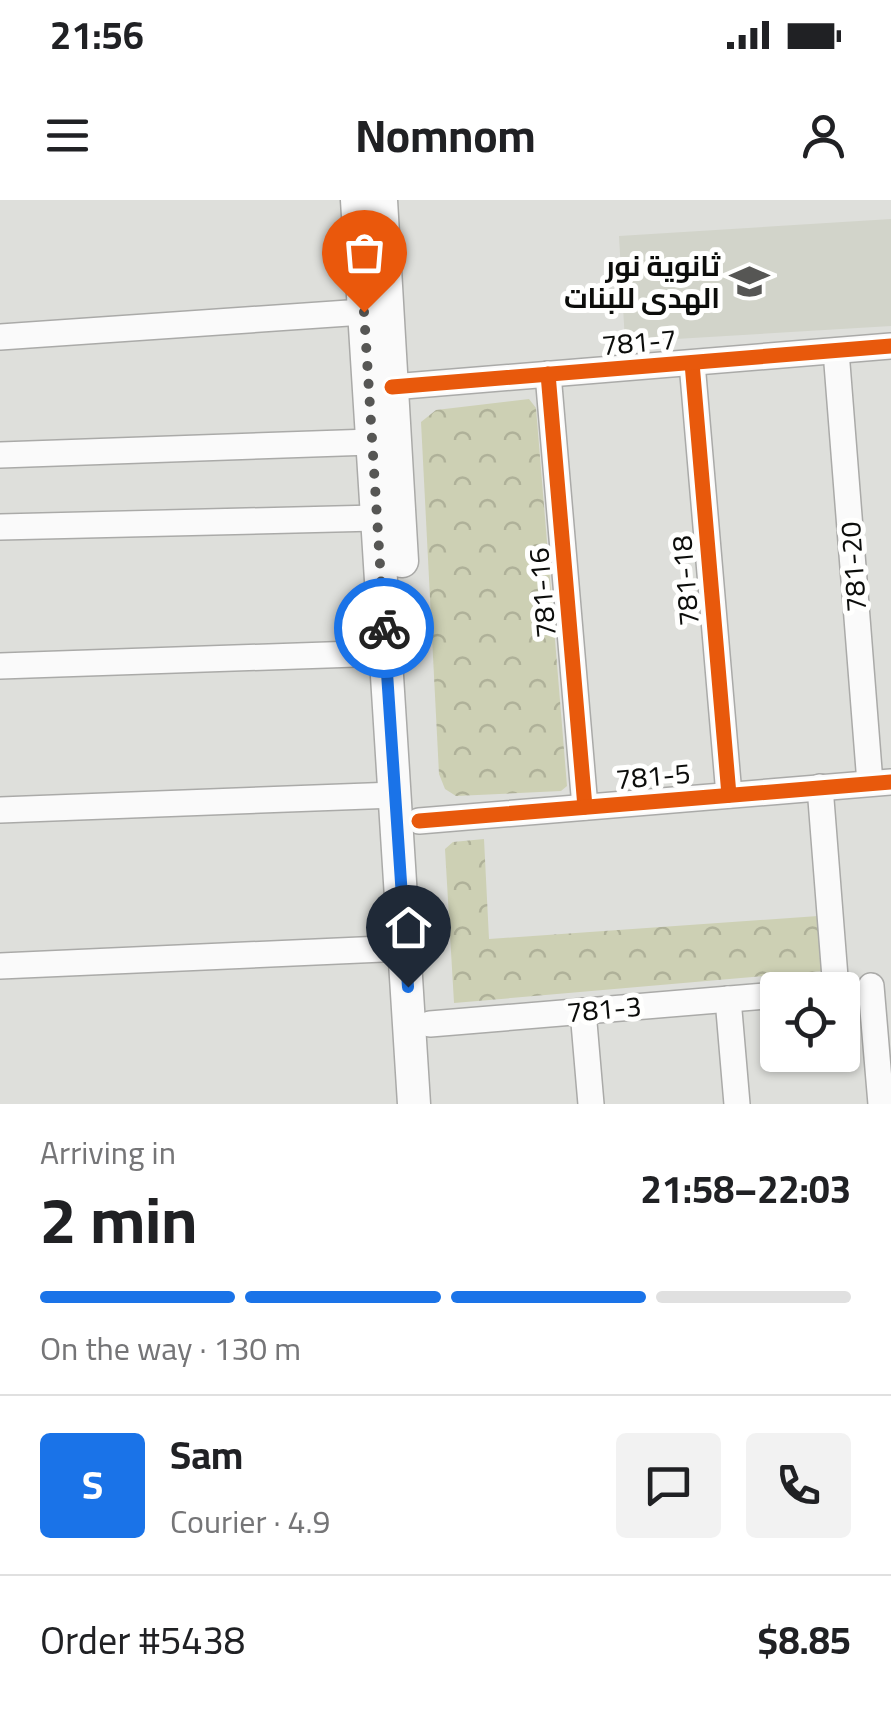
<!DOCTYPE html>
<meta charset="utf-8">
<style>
:root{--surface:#fff;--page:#f2f2f2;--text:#202124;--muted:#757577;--line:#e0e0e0;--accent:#1a73e8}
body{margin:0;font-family:Georgia,Cairo,serif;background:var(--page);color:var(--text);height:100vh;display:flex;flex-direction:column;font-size:38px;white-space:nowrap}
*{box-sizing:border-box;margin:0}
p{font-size:32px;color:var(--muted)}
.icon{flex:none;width:55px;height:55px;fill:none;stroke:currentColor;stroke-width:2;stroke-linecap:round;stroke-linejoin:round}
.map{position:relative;height:904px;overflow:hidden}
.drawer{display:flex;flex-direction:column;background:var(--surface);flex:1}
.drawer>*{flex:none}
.controls{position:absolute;left:760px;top:772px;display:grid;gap:20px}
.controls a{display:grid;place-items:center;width:100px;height:100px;border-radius:10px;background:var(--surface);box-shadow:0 2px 8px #0004;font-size:50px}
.pin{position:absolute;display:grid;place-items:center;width:85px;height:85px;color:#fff;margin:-102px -42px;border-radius:50% 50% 50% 0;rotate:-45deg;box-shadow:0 0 10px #0007}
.pin .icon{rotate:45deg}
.courier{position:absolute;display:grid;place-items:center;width:100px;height:100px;margin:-50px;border:8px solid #1a73e8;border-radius:50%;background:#fff;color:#222;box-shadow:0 2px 12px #0007}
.summary em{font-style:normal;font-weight:700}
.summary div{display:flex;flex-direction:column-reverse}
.summary{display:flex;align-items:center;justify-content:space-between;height:170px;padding:0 40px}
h1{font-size:65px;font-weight:700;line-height:75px}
.bar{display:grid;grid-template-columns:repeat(4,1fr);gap:15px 10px;align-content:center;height:120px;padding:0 40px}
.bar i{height:12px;border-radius:8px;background:var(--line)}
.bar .current{background:var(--accent)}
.bar p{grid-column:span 4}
.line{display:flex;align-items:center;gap:25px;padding:0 40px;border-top:2px solid var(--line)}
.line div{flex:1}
.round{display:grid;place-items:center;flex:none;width:105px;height:105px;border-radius:10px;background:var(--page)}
.status{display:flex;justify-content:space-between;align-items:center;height:70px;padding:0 50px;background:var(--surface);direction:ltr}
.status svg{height:28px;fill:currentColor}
header{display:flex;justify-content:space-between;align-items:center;height:130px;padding:0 40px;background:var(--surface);font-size:45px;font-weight:700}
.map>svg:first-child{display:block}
.built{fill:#d2d4ca}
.park{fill:url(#park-crowns)}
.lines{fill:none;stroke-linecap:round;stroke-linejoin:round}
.minor-casing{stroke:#aaaaa8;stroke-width:28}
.major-casing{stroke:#aaaaa8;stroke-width:35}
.minor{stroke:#fafafa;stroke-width:25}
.major{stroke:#fafafa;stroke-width:32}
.cycleway-casing{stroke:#fffffe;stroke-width:21}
.cycleway{stroke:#e8590c;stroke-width:15}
.done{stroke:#565654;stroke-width:10;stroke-dasharray:0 18}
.route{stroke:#1a73e8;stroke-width:12}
.labels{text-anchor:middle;stroke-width:10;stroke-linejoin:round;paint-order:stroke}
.poi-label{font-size:28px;font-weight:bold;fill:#0c0d0b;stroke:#fffffe;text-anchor:end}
.street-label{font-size:28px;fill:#0c0d0b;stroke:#fffffe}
</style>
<div class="status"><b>21:56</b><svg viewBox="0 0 49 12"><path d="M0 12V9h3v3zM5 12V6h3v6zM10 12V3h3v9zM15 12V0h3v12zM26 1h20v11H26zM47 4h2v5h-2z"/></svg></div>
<header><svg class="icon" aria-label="menu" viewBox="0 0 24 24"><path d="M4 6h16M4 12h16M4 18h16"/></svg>Nomnom<svg class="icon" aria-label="person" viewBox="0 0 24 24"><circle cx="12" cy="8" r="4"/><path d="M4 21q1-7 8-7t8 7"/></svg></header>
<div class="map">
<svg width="891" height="904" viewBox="0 0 891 904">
<defs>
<pattern id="park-crowns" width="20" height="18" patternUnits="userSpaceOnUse" patternTransform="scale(2.5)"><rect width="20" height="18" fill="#cdd0b4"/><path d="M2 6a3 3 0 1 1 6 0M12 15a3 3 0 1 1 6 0" fill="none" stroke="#afb199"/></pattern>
</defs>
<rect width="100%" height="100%" fill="#dedfdb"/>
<!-- built -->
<polygon class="built" points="891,19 891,126 625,142 619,36"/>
<!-- park -->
<g class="park">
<polygon points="529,199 536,208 567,586 561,591 456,596 445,589 439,574 421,222 436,210"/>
<polygon points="484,639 489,739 818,716 823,771 454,803 445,649 453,642"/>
</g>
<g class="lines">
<defs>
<g id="minor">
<polyline points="0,137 363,112"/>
<polyline points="836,151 870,583"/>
<polyline points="692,163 729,595"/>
<polyline points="548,174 585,607"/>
<polyline points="392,187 891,146"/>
<polyline points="0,255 371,242"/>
<polyline points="0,327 376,318"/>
<polyline points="0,466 385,453"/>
<polyline points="820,587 836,790"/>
<polyline points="0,610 395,595"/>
<polyline points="419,621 891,582"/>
<polyline points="0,766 405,748"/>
<polyline points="871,786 881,904"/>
<polyline points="728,799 737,904"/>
<polyline points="583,811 591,904"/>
<polyline points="430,824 778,795"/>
</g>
<g id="major">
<polyline points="357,0 414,904"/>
<polyline points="381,0 402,361"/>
</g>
</defs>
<!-- minor casing -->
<use href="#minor" class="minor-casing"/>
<!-- major casing -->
<use href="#major" class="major-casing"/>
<!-- minor -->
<use href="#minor" class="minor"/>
<!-- major -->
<use href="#major" class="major"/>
<defs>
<g id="cycleway">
<polyline points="692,163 729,595"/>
<polyline points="548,174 585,607"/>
<polyline points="392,187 891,146"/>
<polyline points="419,621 891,582"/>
</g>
</defs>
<!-- cycleway casing -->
<use href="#cycleway" class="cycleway-casing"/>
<!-- cycleway -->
<use href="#cycleway" class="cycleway"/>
</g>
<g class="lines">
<!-- done -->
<polyline class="done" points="364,112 384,428"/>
<!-- route -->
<polyline class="route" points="384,428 408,787"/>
</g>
<!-- icons -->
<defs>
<symbol id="school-bare" viewBox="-9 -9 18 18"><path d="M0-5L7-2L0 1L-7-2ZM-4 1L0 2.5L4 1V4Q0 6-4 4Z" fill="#565654" stroke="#fffffe" stroke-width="2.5" paint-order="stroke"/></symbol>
</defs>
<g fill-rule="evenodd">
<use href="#school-bare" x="722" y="54" width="55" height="55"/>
</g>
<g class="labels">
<!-- poi labels -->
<g class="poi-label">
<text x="720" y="76">ثانوية نور<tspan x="720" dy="32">الهدى للبنات</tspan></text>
</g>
<!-- street labels -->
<g class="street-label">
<text transform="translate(639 142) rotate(-5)" y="10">781-7</text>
<text transform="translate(853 367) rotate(-94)" y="10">781-20</text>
<text transform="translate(685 381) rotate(-95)" y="10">781-18</text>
<text transform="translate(542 393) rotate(-95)" y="10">781-16</text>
<text transform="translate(653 576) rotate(-5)" y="10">781-5</text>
<text transform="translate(604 809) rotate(-5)" y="10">781-3</text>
</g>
</g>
</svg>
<div class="controls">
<a><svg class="icon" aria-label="locate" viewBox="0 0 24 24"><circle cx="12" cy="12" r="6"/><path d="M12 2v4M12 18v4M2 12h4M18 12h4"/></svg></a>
</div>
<div class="pin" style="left:364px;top:112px;background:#ea580c"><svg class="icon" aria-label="bag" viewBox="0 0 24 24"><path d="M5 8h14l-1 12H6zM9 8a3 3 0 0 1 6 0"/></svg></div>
<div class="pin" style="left:408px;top:787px;background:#1f2937"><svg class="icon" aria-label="home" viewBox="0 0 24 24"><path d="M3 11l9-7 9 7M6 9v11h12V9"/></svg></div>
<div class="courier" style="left:384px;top:428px"><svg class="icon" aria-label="bike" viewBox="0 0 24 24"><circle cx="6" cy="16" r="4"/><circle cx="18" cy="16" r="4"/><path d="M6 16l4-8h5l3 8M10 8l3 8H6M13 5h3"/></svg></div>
</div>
<section class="drawer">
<div class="summary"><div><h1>2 min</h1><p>Arriving in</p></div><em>21:58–22:03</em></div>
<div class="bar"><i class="current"></i><i class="current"></i><i class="current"></i><i></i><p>On the way · 130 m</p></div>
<div class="line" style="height:180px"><b class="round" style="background:var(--accent);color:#fff">S</b><div><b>Sam</b><p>Courier · 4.9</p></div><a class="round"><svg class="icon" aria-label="chat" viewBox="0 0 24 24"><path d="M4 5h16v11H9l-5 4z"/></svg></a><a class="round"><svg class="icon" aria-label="phone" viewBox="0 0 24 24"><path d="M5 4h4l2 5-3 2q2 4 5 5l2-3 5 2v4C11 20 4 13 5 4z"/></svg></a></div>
<div class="line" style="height:130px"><div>Order #5438</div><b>$8.85</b></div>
</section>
